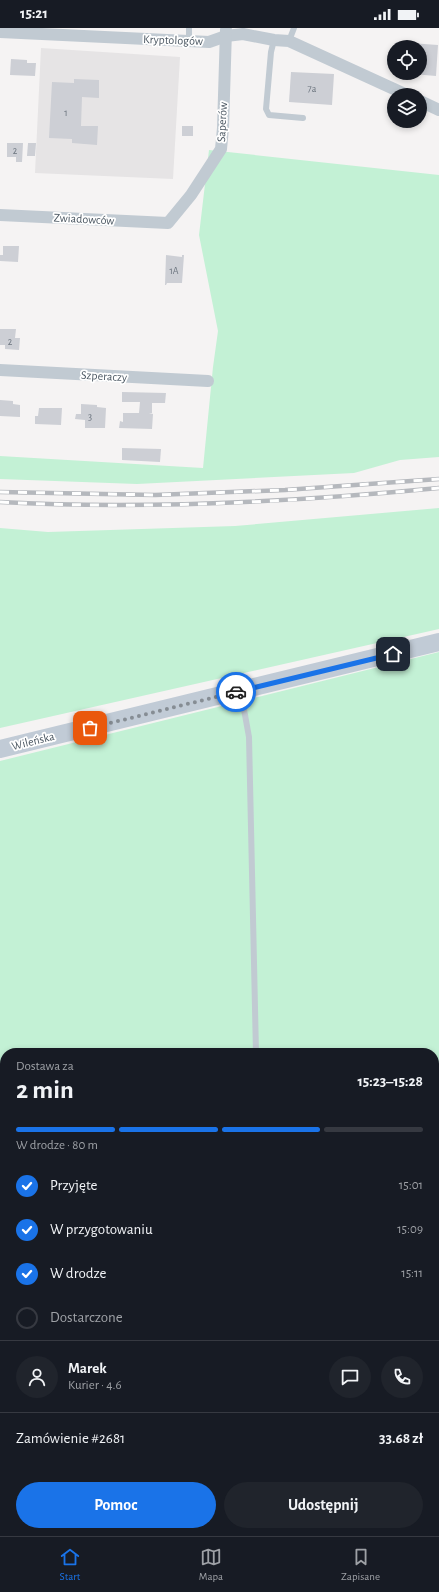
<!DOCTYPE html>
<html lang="pl">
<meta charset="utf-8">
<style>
:root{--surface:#171b24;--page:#20242c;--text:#f1f3f6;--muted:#9ea1a6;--line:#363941;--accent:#1a73e8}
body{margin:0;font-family:"Alegreya Sans",sans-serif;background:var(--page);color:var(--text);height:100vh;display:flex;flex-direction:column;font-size:15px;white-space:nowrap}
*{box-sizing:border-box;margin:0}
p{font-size:13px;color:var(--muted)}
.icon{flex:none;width:22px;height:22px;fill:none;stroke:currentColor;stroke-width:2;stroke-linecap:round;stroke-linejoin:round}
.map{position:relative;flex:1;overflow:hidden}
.details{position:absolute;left:0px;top:1020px;width:439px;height:488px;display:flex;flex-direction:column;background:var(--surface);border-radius:16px 16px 0 0;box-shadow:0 2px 6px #0003}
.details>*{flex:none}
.buttons{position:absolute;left:387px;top:12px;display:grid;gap:8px}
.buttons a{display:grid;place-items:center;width:40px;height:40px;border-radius:50%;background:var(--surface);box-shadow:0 2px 6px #0003;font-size:20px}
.pin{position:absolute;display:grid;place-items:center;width:34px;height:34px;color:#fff;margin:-17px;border-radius:8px;box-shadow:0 2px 6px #0006}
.courier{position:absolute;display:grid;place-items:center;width:40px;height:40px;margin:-20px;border:3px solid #1a73e8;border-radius:50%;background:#fff;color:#222;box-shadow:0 1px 5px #0007}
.summary em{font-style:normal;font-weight:700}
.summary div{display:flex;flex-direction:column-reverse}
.summary{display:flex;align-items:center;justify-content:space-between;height:68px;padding:0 16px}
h1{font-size:26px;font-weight:700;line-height:30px}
.bar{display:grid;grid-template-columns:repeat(4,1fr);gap:6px 4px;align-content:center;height:48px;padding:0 16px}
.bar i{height:5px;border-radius:3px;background:var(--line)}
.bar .selected{background:var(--accent)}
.bar p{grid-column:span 4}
.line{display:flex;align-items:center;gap:10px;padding:0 16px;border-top:1px solid var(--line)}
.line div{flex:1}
.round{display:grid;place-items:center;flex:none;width:42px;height:42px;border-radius:21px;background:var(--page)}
ol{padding:0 16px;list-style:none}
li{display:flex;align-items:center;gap:12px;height:44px}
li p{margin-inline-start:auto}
li .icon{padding:4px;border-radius:50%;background:var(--accent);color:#fff;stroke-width:4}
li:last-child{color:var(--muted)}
li i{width:22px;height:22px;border:2px solid var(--line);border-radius:50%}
.cta{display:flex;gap:8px;margin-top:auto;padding:8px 16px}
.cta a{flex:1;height:46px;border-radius:24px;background:var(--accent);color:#fff;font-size:16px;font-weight:700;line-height:46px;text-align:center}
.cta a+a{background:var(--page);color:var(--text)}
.status{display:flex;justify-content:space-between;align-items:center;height:28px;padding:0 20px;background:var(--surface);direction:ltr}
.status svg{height:11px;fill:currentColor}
.dock{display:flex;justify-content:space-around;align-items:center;height:56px;border-top:1px solid var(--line);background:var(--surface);font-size:11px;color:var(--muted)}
.dock a{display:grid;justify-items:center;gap:2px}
.dock .selected{color:var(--accent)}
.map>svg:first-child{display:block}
.education{fill:#e6e4e5}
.green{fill:#c3f1d5}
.building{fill:#cdcfd5}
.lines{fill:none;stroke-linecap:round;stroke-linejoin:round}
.lane{stroke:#c1cad2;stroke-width:6}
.street{stroke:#c1cad2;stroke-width:12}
.secondary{stroke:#c1cbd6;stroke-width:18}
.rail-casing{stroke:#b5b8bd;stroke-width:4.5}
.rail{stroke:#fff;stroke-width:3;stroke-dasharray:9;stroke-linecap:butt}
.done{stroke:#868d94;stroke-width:4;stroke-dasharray:0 7.2}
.route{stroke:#1a73e8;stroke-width:5}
.labels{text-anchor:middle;stroke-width:3.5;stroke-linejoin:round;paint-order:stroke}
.number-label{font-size:10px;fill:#6b747e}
.street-label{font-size:12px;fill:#4a5661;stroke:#fff}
</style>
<div class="status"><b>15:21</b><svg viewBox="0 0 49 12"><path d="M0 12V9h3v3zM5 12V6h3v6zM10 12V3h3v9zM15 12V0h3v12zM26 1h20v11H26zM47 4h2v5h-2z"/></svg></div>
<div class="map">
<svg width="439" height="1508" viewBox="0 0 439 1508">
<rect width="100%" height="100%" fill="#f5f3f3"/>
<!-- education -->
<polygon class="education" points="41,20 180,29 173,151 35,145"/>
<!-- green -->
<g class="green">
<polygon points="209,122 439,147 439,429 400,432 354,445 137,456 0,451 0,428 203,440 213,339 218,303 199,207"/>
<polygon points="439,480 439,601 0,700 0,500 48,504 235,498"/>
<polygon points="439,624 439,1092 434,1092 434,1025 5,1025 5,1056 0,1056 0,733"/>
<polygon points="0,1092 5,1092 5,1155 0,1154"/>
<polygon points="434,1109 439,1109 439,1508 83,1508 31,1503 434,1503"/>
<rect x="0" y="1188" width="5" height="312"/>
</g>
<!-- building -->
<g class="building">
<polygon points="396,14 438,17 436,48 413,46 420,45 420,19 395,19"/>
<polygon points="11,31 27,32 27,35 36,35 35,48 10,47"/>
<polygon points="291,44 334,46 332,77 289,74"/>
<polygon points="74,51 99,52 99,70 82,69 81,98 98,98 97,117 72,115 72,111 49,110 52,54 74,55"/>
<rect x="182" y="98" width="11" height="10"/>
<polygon points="7,115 23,115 22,134 16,134 16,129 7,129"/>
<polygon points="28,115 36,115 35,128 27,128"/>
<polygon points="3,218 19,218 18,234 0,233 0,227 3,227"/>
<polygon points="166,227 182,229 182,227 184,227 182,255 167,255 166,257 165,257"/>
<polygon points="0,301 16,301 15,310 20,310 19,322 5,321 5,317 0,317"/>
<polygon points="122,364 166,365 165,375 152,375 152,385 149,385 153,386 152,401 119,400 120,393 123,394 123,385 139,385 140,374 122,374"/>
<polygon points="0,372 13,373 13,376 20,377 20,389 0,388"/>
<polygon points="81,376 97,377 97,379 106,380 105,400 85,400 85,392 75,391 76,386 81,386"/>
<polygon points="39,380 62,380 61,397 35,396 35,388 38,388"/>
<polygon points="122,420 161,421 160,434 122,432"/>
</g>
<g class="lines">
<!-- lane -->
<g class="lane">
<polyline points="274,12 271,24 266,81 269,87 303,90"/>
<polyline points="189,13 189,0"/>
<polyline points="289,13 294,0"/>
<polyline points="241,665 249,709 256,1025"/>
</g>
<!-- street -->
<g class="street">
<polyline points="0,4 209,14 226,8 243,6 274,12 289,13 407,67"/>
<polyline points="420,73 439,82"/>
<polyline points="0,187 168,195 191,167 221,121 223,100 226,2"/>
<polyline points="0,342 208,353"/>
</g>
<!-- secondary -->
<polyline class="secondary" points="0,721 439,614"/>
<defs>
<g id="rail">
<polyline points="0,464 155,467 285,462 439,451"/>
<path d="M0,474C146,482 293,474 439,460"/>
</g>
</defs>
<!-- rail casing -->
<use href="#rail" class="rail-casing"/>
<!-- rail -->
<use href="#rail" class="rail"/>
</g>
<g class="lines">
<!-- done -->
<polyline class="done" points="90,700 236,664"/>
<!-- route -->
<polyline class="route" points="236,664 393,626"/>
</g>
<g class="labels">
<!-- number labels -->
<g class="number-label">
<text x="312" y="64">7a</text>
<text x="66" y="88">1</text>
<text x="15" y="126">2</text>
<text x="174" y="246">1A</text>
<text x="10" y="317">2</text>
<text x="90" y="392">3</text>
</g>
<!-- street labels -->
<g class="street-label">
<text transform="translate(173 12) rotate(2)" y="4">Kryptologów</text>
<text transform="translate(222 94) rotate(-87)" y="4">Saperów</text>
<text transform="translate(84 191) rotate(3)" y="4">Zwiadowców</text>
<text transform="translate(104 348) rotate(3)" y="4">Szperaczy</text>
<text transform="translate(33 713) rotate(-14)" y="4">Wileńska</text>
</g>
</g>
</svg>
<div class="buttons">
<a><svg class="icon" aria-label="locate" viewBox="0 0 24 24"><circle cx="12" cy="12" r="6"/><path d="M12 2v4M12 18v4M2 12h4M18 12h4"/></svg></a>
<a><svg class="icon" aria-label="layers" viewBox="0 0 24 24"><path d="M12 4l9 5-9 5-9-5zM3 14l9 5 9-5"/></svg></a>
</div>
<div class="pin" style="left:90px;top:700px;background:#ea580c"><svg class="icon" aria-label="bag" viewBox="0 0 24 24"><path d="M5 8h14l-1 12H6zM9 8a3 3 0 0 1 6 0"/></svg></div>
<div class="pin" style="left:393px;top:626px;background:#1f2937"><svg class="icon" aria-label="home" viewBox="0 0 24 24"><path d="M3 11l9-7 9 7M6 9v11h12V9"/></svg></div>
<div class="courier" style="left:236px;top:664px"><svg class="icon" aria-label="car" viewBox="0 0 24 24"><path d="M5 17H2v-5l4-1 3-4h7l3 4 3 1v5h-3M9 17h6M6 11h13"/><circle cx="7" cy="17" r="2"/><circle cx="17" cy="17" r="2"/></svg></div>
<section class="details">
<div class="summary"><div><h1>2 min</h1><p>Dostawa za</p></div><em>15:23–15:28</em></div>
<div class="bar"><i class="selected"></i><i class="selected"></i><i class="selected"></i><i></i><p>W drodze · 80 m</p></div>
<ol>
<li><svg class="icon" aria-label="check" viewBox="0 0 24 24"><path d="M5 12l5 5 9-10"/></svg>Przyjęte<p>15:01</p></li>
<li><svg class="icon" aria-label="check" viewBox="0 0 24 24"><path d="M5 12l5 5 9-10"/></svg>W przygotowaniu<p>15:09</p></li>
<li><svg class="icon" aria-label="check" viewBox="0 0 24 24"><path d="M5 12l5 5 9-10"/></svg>W drodze<p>15:11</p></li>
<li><i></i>Dostarczone</li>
</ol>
<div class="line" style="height:72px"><a class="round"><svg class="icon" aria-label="person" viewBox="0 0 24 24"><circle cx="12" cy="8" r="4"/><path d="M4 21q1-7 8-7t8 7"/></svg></a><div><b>Marek</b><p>Kurier · 4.6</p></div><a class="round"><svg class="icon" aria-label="chat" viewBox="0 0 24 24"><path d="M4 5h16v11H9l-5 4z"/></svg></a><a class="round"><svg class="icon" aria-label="phone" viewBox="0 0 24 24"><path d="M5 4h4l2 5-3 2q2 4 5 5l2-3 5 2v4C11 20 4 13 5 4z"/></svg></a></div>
<div class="line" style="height:52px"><div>Zamówienie #2681</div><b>33.68 zł</b></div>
<div class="cta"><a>Pomoc</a><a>Udostępnij</a></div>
</section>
</div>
<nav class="dock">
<a class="selected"><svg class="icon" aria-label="home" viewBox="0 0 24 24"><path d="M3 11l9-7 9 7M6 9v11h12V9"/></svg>Start</a>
<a><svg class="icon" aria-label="map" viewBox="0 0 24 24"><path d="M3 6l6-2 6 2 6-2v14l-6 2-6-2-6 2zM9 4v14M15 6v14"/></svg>Mapa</a>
<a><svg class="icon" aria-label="saved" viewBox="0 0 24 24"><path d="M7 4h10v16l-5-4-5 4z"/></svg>Zapisane</a>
</nav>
